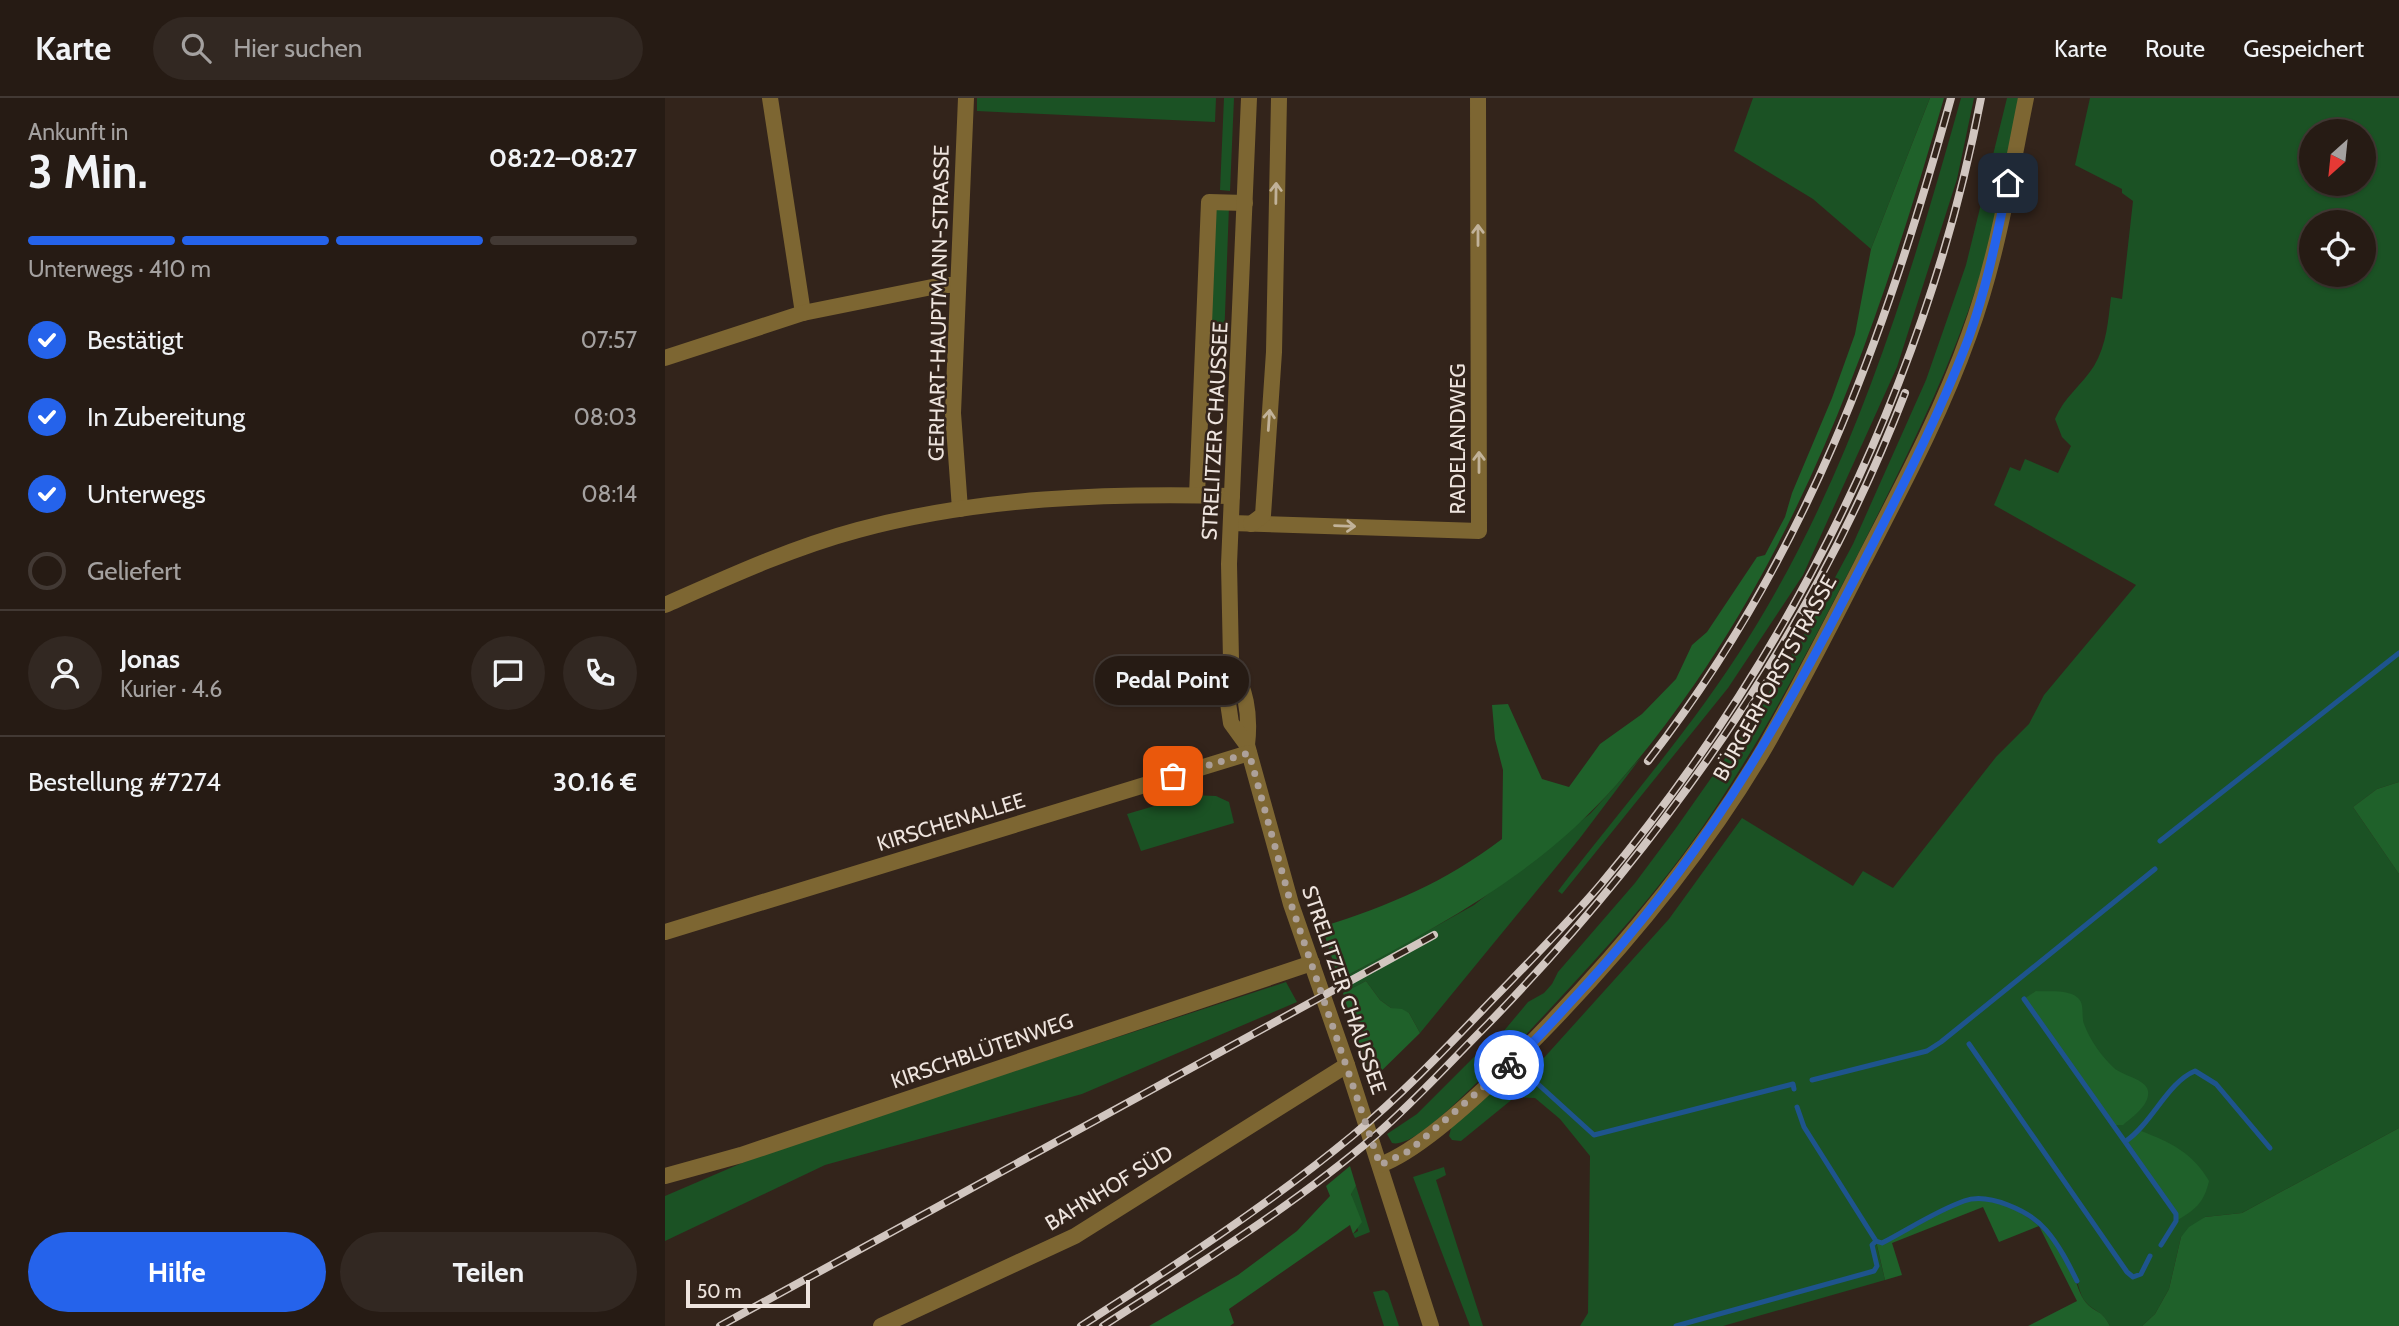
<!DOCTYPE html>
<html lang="de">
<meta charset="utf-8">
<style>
:root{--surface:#261b14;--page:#322822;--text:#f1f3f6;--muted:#a4a1a0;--line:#423934;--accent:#2563eb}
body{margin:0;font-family:Cabin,sans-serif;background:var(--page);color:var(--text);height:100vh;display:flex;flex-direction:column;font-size:26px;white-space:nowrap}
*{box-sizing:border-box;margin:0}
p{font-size:23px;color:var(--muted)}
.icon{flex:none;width:38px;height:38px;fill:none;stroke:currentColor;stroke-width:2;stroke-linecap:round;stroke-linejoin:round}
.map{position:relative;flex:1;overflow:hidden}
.side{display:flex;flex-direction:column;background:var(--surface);width:665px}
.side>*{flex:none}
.needle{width:46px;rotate:207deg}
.tools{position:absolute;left:1634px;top:21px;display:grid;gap:14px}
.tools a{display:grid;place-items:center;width:77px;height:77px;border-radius:50%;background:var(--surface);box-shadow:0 2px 5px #0004,0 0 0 2px var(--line);font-size:35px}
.scale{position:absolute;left:21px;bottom:18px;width:124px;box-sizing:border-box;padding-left:7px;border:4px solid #eee4de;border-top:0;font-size:19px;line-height:24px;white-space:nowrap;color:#eee4de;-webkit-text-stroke:5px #33241b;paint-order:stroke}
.pin{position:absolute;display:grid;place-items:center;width:60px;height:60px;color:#fff;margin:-30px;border-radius:14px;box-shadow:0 4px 10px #0006}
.courier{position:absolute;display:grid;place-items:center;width:70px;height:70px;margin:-35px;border:5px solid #2563eb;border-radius:50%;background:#fff;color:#222;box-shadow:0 2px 9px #0007}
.bubble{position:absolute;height:49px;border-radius:24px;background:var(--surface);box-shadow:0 2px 5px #0004,0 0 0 2px var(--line);font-size:23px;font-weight:700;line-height:49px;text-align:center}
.summary em{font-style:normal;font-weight:700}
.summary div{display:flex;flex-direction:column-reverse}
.summary{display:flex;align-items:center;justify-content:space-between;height:119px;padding:0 28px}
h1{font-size:46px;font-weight:700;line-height:52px}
.bar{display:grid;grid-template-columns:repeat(4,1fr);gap:10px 7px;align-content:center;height:84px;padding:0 28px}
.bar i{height:9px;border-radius:5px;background:var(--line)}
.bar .on{background:var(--accent)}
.bar p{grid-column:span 4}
.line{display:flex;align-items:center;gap:18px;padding:0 28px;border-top:2px solid var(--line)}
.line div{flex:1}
.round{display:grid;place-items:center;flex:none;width:74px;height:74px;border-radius:37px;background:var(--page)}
ol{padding:0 28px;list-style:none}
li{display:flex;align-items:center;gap:21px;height:77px}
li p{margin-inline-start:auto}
li .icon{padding:7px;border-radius:50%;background:var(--accent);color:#fff;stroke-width:4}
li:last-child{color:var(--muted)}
li i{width:38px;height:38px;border:4px solid var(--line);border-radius:50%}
.cta{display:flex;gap:14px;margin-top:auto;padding:14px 28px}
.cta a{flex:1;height:80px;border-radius:42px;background:var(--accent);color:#fff;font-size:28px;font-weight:700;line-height:80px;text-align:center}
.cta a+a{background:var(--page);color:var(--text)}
header{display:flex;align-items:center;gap:42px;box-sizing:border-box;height:98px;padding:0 35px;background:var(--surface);border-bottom:2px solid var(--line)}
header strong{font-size:33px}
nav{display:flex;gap:38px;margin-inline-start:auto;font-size:24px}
.search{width:490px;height:63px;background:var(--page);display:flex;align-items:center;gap:18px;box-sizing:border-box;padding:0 24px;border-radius:38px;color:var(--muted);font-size:26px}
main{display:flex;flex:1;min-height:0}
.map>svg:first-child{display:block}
.green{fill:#1b5224;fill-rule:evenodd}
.forest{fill:#1f612a}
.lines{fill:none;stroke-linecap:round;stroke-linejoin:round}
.stream{stroke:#1e548d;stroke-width:5}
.street{stroke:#7d6632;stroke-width:16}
.rail-casing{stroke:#d1c6c0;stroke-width:8}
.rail{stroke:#33241b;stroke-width:5;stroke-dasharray:16;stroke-linecap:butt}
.oneway{stroke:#c1b299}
.done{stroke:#ada19a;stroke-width:7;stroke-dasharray:0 12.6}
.route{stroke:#2563eb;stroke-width:9}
.labels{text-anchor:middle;stroke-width:5;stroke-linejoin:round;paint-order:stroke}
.street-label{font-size:21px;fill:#eee4de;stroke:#33241b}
</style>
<header>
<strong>Karte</strong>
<div class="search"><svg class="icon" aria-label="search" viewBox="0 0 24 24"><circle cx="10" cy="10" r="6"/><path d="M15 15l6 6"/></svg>Hier suchen</div>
<nav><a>Karte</a><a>Route</a><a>Gespeichert</a></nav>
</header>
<main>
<section class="side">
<div class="summary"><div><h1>3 Min.</h1><p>Ankunft in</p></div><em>08:22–08:27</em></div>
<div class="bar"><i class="on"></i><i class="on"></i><i class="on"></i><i></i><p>Unterwegs · 410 m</p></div>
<ol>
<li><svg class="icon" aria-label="check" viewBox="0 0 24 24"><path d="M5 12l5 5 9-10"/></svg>Bestätigt<p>07:57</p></li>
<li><svg class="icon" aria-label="check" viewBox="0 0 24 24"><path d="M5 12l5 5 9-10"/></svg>In Zubereitung<p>08:03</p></li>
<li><svg class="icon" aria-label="check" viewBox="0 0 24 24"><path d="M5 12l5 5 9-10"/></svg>Unterwegs<p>08:14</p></li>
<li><i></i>Geliefert</li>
</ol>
<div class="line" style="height:126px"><a class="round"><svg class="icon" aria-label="person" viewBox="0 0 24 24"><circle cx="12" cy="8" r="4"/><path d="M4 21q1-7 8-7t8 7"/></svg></a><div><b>Jonas</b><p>Kurier · 4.6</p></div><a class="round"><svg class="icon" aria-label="chat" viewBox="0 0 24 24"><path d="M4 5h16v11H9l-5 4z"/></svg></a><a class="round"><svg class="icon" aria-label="phone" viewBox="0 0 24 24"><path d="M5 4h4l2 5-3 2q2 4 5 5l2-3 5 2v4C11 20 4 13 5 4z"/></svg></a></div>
<div class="line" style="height:91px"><div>Bestellung #7274</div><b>30.16 €</b></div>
<div class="cta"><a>Hilfe</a><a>Teilen</a></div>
</section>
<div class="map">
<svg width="1734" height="1228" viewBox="0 0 1734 1228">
<rect width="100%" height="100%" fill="#33241b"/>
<!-- green -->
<g class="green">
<polygon points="312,0 551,0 550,24 312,13"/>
<polygon points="559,0 569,0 565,93 555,92"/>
<polygon points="1088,0 1265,0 1206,151 1148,101 1069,53"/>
<path d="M1296,0H1309L1292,81L1232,269L1138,477L1063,590L897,796L893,793L906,776C967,698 1032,623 1084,539C1187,374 1244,186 1296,0Z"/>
<path d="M1342,0H1354C1342,61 1333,125 1313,184C1283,278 1238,366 1194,454C1150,540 1106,625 1053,706C1011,771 960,830 907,887C879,917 851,949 820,977C802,993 749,1051 727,1045L722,1036L752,1016L814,954L825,938L838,934L863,904L879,895L887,886L893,874L970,785L1011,730L1089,619L1143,530L1188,446L1261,282L1301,167Z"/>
<path d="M1425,0H1734V684L1712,691L1688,709L1734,776V1030L1577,1115L1540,1119L1516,1139L1504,1191L1490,1216L1477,1228H1445C1436,1211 1428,1214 1419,1202C1415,1196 1414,1188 1411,1182C1387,1136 1368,1111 1316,1101L1217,1145L1211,1144L1220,1182L1058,1228H915L923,1215L925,1058L895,1021L870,1000L850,999L796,1043L787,1042L784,1038L787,1027L867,954L877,962L1004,821L1077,720L1188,788L1198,773L1228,790L1331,659L1364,626L1379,597L1471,487L1329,407L1345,369L1355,373L1360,361L1393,375L1406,348L1397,339L1390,321C1399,299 1417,287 1429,268C1442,246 1443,223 1446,199L1457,201L1468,103L1457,95V91L1410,67ZM1647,33H1699V86H1647ZM1647,124H1699V177H1647Z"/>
<polygon points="550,107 564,108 559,243 554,243 554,252 549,252 548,261 543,261"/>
<polygon points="977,658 915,740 755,935 744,915 726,910 715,902 701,883 686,891 680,879 809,807 926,715"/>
<polygon points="527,697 551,698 564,704 569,725 476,753 462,716"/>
<polygon points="621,884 632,904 417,996 160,1067 0,1143 0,1098 105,1053"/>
<polygon points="779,1069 781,1077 771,1082 818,1228 805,1228 748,1079"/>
<polygon points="691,1088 705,1134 690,1140 688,1136 693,1133 686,1095"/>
<polygon points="719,1192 723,1195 734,1228 719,1228 708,1194"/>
</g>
<!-- forest -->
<g class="forest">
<path d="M1265,0H1279C1220,205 1151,410 1029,587C988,646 942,704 886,750C822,803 747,842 674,882L657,829C725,807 779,785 837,741L838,672L830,641L827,607L843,606L877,681L904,689L935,646L977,616L1011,581L1027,547L1042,534L1092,459L1100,457L1120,419L1127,395L1167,300L1190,236L1206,151Z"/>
<polygon points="1734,684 1734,776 1688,709 1712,691"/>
<polygon points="701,883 715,902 726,910 737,911 744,915 755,935 705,984 678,895"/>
<path d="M1371,893C1382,894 1404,891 1413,900C1420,906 1416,918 1419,926C1425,942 1436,958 1449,970C1458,978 1481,981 1483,993C1485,1007 1467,1019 1458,1027H1447L1359,901Z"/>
<polygon points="1734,1030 1734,1228 1477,1228 1490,1216 1504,1191 1516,1139 1524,1129 1540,1119 1577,1115"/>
<path d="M1476,1033C1505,1044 1528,1055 1544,1083C1539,1105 1530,1112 1511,1123V1116L1461,1043Z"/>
<polygon points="685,1068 691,1088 686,1096 697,1124 688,1136 685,1127 564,1211 569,1225 565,1228 484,1228 573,1177 632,1133 665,1098 661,1088"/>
<path d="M1316,1101C1360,1109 1386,1132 1406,1172C1411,1181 1413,1193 1419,1202C1428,1215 1436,1210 1445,1228H1363L1412,1203L1374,1128L1334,1144L1318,1109L1227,1145L1237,1177L1220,1182L1211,1143L1217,1145L1300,1102Z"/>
</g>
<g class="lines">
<!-- stream -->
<g class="stream">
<polyline points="1495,743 1734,555"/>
<polyline points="1359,901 1511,1116 1511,1123 1496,1147"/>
<polyline points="1304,946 1462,1174 1468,1179 1476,1176 1485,1158"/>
<polyline points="863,977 929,1037 1128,986 1129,991"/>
<polyline points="1147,982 1262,953 1276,944 1490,771"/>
<path d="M1132,1009L1139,1029L1211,1143L1217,1145C1244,1131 1271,1113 1299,1103C1323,1094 1365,1113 1381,1132C1394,1147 1403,1165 1412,1183"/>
<path d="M1461,1043C1487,1025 1503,984 1530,973L1551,986L1605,1050"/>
<polyline points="1011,1228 1209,1173 1212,1168 1207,1147 1211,1143"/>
</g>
<!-- street -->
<g class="street">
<polyline points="105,0 138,215"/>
<polyline points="0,260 138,215 277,187 293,187"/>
<polyline points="532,397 544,104 580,105"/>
<polyline points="295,411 288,315 301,0"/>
<polyline points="566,425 814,433 813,0"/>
<polyline points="586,426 598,417 609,254 614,0"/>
<path d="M0,507C63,479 126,450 193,432C315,399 442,395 567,398"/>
<path d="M566,562C580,593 586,613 582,647L626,806L682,967L766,1228"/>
<polyline points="582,647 566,625 562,598 566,562 564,466 584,0"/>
<polyline points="0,834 584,655"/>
<path d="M715,1067C762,1050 836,976 873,938C958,851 1037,756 1099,651C1134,590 1166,527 1198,464C1236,390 1276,316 1304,237C1332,161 1345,79 1361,0"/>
<polyline points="0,1078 76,1057 647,865"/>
<polyline points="216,1228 410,1138 682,967"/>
</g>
<defs>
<g id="rail">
<path d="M983,663C1141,459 1218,245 1286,0"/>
<polyline points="55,1228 769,837"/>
<path d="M416,1228C509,1168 602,1108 687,1038C738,996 783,948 828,901C865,863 902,826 936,786C1124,562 1261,287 1316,0"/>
<path d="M438,1228C531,1168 627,1109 711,1037C751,1002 786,963 823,926C1000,743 1148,534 1240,295"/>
</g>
</defs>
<!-- rail casing -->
<use href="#rail" class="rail-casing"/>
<!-- rail -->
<use href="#rail" class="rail"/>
</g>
<!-- one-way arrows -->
<defs><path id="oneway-shaft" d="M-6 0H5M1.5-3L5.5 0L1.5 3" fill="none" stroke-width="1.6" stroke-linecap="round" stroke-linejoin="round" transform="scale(1.75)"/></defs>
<g class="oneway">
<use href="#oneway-shaft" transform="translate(611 95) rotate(-89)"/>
<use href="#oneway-shaft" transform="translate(813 137) rotate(-90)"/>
<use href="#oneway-shaft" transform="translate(604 322) rotate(-86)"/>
<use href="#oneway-shaft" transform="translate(814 364) rotate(-90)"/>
<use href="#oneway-shaft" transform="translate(680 428) rotate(2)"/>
</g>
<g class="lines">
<!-- done -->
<polyline class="done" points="508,678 584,655 626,806 715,1067 744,1053 844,967"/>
<!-- route -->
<path class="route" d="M844,967C872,943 896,914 921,887C1031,767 1110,636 1184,492C1227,409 1271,326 1304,239C1322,189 1332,137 1343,85"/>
</g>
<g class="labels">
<!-- street labels -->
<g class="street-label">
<text transform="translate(274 205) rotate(-89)" y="7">GERHART-HAUPTMANN-STRASSE</text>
<text transform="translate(550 333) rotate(-87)" y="7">STRELITZER CHAUSSEE</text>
<text transform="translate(793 341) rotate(-90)" y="7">RADELANDWEG</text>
<text transform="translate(1110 580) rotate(-61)" y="7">BÜRGERHORSTSTRASSE</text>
<text transform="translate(286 724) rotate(-17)" y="7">KIRSCHENALLEE</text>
<text transform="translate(679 892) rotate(71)" y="7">STRELITZER CHAUSSEE</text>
<text transform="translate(317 953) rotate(-19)" y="7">KIRSCHBLÜTENWEG</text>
<text transform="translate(444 1090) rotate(-31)" y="7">BAHNHOF SÜD</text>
</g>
</g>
</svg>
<div class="tools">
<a><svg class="needle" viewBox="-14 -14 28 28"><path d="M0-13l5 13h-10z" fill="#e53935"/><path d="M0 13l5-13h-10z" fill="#a4a1a0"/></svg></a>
<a><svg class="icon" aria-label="locate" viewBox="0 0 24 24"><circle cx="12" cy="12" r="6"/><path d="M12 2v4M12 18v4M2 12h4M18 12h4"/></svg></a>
</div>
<div class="scale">50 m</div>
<div class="pin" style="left:508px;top:678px;background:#ea580c"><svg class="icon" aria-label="bag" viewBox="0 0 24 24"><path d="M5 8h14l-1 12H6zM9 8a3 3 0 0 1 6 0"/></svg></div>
<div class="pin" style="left:1343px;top:85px;background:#1f2937"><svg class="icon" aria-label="home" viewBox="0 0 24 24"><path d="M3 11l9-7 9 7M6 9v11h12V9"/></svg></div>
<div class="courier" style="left:844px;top:967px"><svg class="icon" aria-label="bike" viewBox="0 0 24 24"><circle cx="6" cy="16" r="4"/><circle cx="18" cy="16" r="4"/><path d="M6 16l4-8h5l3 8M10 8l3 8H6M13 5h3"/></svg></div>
<div class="bubble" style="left:430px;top:558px;width:154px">Pedal Point</div>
</div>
</main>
